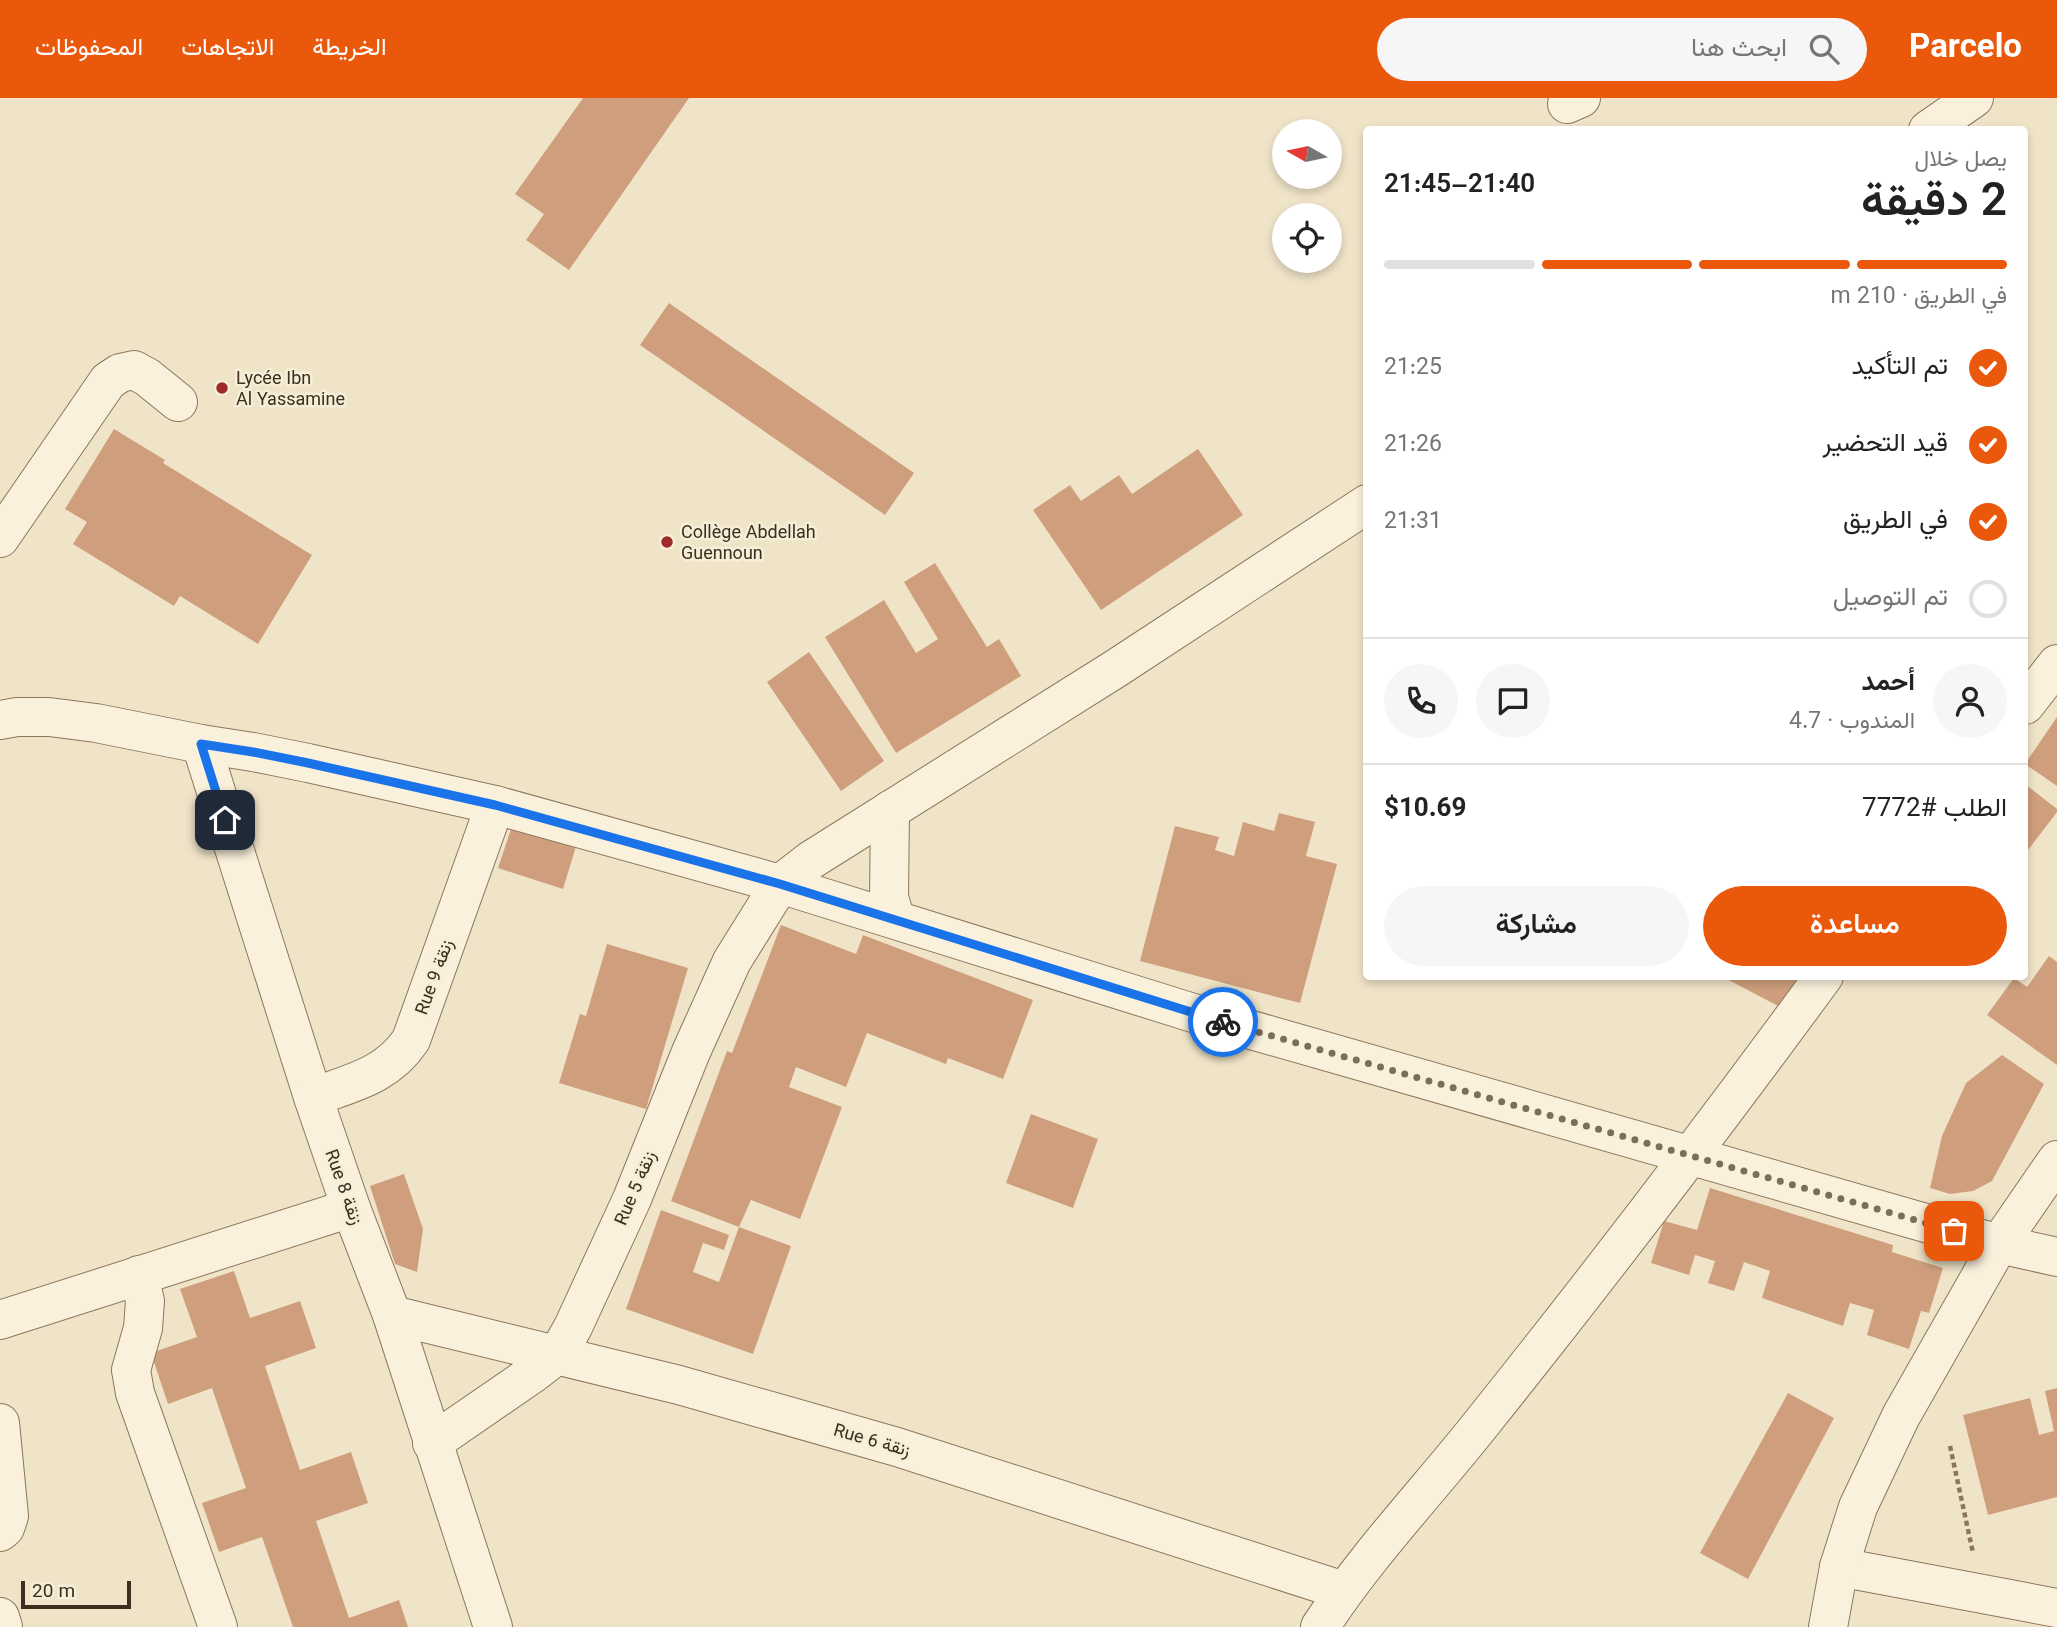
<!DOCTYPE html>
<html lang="ar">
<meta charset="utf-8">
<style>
:root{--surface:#fff;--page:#f6f6f6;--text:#222;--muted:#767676;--line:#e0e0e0;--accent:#ea580c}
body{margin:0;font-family:Georgia,Vazirmatn,serif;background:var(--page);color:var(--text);direction:rtl;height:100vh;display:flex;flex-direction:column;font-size:26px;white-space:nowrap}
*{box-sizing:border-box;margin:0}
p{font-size:23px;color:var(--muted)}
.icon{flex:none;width:38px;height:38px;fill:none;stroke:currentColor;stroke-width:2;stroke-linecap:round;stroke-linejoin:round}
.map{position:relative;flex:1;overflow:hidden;direction:ltr}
.details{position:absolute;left:1363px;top:28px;width:665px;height:854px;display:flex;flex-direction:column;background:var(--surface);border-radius:7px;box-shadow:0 4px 10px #0003;direction:rtl}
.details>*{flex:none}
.needle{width:46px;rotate:279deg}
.controls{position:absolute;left:1272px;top:21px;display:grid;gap:14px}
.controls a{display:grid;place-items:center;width:70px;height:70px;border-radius:50%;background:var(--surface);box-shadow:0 4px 10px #0003;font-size:35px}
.scale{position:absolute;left:21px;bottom:18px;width:110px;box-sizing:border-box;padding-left:7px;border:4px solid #3d2e20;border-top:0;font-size:19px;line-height:24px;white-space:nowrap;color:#3d2e20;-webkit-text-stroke:5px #f7eed8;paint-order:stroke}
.pin{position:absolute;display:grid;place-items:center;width:60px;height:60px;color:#fff;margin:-30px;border-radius:14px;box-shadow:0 4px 10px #0006}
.courier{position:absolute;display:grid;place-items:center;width:70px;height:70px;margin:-35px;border:5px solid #1a73e8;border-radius:50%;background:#fff;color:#222;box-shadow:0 2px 9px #0007}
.headline em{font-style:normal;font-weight:600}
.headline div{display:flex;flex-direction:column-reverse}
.headline{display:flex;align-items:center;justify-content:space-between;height:119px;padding:0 21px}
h1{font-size:46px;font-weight:600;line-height:52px}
.bar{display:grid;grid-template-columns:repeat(4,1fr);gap:10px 7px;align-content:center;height:84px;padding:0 21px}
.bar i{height:9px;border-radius:5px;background:var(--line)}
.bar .current{background:var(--accent)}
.bar p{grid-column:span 4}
.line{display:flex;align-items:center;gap:18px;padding:0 21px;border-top:2px solid var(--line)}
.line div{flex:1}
.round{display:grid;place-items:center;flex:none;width:74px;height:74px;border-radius:37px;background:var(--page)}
ol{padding:0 21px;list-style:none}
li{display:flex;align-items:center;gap:21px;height:77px}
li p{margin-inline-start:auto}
li .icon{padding:7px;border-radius:50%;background:var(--accent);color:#fff;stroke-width:4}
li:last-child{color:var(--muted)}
li i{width:38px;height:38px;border:4px solid var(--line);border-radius:50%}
.button{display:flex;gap:14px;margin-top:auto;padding:14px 21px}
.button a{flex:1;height:80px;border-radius:42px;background:var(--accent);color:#fff;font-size:28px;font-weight:600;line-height:80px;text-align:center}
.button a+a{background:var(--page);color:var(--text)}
header{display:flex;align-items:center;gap:42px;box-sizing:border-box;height:98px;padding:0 35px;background:var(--accent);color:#fff}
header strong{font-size:33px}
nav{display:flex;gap:38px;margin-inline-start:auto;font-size:24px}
.search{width:490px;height:63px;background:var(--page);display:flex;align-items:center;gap:18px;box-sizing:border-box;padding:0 24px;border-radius:38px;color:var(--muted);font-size:26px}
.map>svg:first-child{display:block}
.building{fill:#cf9f7d}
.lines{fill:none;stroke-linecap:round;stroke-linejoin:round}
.minor-casing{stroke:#8d765c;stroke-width:40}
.path{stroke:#8d765c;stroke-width:4.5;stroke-dasharray:5 3.5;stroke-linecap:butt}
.minor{stroke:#faf1dc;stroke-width:38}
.done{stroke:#7c6e5b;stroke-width:7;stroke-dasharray:0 12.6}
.route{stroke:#1a73e8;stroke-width:9}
.poi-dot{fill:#9e2a2b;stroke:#f7eed8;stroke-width:2.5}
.labels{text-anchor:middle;stroke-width:5;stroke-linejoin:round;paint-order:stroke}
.poi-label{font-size:18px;fill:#3d2e20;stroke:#f7eed8;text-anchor:start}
.street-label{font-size:18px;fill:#3d2e20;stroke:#f7eed8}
</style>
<header>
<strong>Parcelo</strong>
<div class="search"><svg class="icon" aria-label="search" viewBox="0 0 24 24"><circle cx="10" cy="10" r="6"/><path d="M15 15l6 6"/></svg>ابحث هنا</div>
<nav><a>الخريطة</a><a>الاتجاهات</a><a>المحفوظات</a></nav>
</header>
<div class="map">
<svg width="2057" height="1529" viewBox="0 0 2057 1529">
<rect width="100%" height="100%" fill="#f0e4c8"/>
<!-- building -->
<g class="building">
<polygon points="583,0 689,0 569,172 526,142 544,116 515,96"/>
<polygon points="669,205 914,375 885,417 640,247"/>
<polygon points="114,331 165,362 163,365 312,457 258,546 180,498 174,508 73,446 87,424 65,411"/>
<polygon points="1198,351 1243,417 1101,512 1033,412 1070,387 1081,403 1119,377 1132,396"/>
<polygon points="935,465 987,549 999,541 1021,578 896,655 825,539 884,502 916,555 938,541 904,484"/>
<polygon points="809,554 884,663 841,693 767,584"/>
<polygon points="2057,619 2057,688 2025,666"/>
<polygon points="2025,686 2057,711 2057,714 2025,756"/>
<polygon points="1279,715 1315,724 1306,758 1337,766 1300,905 1140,863 1175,728 1219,739 1215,752 1234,758 1243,724 1274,733"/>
<polygon points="513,725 577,745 563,791 498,770"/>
<polygon points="781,827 856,856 863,837 1033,902 1003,981 948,960 946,966 867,935 846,989 796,969 789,989 842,1009 800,1121 751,1102 739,1129 671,1103 727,953 732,955"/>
<polygon points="607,846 688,870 646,1011 559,985 580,916 586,918"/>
<polygon points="2049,858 2057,864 2057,967 1987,917 2014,880 2027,889"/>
<polygon points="1721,878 1799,878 1782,910"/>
<polygon points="2002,957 2044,986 1992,1083 1973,1093 1950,1096 1930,1090 1942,1038 1966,985"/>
<polygon points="1031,1016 1098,1041 1073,1110 1006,1085"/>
<polygon points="404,1076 423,1131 417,1174 395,1166 370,1088"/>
<polygon points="1710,1090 1893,1147 1892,1154 1943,1170 1929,1215 1921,1213 1909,1251 1867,1237 1874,1212 1850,1205 1843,1228 1762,1200 1770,1173 1744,1164 1734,1193 1708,1185 1715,1163 1695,1157 1689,1177 1651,1165 1664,1123 1697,1132"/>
<polygon points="661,1112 729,1137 724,1152 703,1145 693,1174 719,1184 739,1129 791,1148 753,1256 626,1211"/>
<polygon points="234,1173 250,1220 300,1203 316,1250 265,1268 300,1372 351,1354 368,1405 316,1423 349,1520 399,1502 408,1529 293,1529 262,1439 219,1454 202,1405 246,1390 212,1290 168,1306 151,1255 197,1239 180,1191"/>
<polygon points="2057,1290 2057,1399 1988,1417 1963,1317 2030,1300 2039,1337 2054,1333 2045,1293"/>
<polygon points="1788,1295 1834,1320 1748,1481 1700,1455"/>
</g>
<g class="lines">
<defs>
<g id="minor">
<polyline points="1567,6 1581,0"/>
<polyline points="1928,32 1974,0"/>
<polyline points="0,440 108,283 120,275 134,272 147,279 178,304"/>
<polyline points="2025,607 2057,566"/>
<polyline points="0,622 17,619 49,619 96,625 201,646 253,654 308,665 495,707 780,786 1206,919 1999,1146 2057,1159"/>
<polyline points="201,646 313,999 351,1110 392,1217 493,1529"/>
<polyline points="890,712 889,799 895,820"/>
<path d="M313,999C351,985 387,978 411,942L495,707"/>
<polyline points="139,1177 145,1203 143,1230 131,1272 135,1295 218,1529"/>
<polyline points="392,1217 679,1287 897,1349 1344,1493"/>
<polyline points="0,1222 351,1110"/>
<polyline points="432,1345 535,1274 558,1256 573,1229 632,1101 691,954 732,863 780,786 811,762 1115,571 1367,406"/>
<polyline points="0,1434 5,1430 9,1418 0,1325"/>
<polyline points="1839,1469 2057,1510"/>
<polyline points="0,1519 3,1529"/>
<path d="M1320,1529C1368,1455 1430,1391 1485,1321C1601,1176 1714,1028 1824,878"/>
<polyline points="1828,1529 1839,1469 1858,1409 1901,1318 1999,1146 2057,1062"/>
</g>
</defs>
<!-- minor casing -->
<use href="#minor" class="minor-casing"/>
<!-- path -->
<polyline class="path" points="1950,1348 1973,1455"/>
<!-- minor -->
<use href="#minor" class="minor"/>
</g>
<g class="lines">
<!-- done -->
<polyline class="done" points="1223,924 1954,1133"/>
<!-- route -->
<polyline class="route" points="225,722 201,646 253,654 308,665 495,707 780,786 1223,924"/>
</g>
<!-- markers -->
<g class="poi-dot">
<circle cx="222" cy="290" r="7"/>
<circle cx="667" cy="444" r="7"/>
</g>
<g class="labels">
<!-- poi labels -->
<g class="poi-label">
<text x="236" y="286">Lycée Ibn<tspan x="236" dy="21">Al Yassamine</tspan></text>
<text x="681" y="440">Collège Abdellah<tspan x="681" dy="21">Guennoun</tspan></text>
</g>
<!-- street labels -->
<g class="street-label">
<text transform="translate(434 879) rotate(-70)" y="6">Rue 9 زنقة</text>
<text transform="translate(344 1089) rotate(70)" y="6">Rue 8 زنقة</text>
<text transform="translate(635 1090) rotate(-67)" y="6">Rue 5 زنقة</text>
<text transform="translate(872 1342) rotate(16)" y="6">Rue 6 زنقة</text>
</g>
</g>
</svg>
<div class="controls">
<a><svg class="needle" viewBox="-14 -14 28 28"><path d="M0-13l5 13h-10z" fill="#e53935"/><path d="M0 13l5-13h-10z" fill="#767676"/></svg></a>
<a><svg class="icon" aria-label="locate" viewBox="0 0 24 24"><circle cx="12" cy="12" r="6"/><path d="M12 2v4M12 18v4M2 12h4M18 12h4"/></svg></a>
</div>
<div class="scale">20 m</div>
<div class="pin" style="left:1954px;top:1133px;background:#ea580c"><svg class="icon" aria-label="bag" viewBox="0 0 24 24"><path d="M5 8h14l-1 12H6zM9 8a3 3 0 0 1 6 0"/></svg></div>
<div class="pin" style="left:225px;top:722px;background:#1f2937"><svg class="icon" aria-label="home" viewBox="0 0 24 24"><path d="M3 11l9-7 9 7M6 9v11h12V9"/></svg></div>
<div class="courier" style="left:1223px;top:924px"><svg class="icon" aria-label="bike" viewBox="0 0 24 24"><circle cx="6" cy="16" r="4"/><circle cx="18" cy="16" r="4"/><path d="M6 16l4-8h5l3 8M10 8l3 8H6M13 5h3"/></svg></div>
<section class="details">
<div class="headline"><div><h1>2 دقيقة</h1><p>يصل خلال</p></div><em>21:40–21:45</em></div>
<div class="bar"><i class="current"></i><i class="current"></i><i class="current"></i><i></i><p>في الطريق · 210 m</p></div>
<ol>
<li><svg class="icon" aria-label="check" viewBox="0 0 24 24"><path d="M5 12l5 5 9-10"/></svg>تم التأكيد<p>21:25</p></li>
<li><svg class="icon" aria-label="check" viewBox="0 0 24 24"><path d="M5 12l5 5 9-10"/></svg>قيد التحضير<p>21:26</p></li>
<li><svg class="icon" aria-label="check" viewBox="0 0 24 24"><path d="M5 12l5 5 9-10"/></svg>في الطريق<p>21:31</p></li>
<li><i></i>تم التوصيل</li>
</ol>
<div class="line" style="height:126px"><a class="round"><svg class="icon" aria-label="person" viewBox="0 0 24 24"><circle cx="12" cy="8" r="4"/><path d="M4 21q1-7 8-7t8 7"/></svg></a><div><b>أحمد</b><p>المندوب · 4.7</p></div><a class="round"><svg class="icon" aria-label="chat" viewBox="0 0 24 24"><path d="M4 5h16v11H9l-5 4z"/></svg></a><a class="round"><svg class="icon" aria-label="phone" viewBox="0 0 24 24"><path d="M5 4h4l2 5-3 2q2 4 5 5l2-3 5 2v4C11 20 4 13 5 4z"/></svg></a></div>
<div class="line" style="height:91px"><div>الطلب #7772</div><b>$10.69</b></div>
<div class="button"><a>مساعدة</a><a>مشاركة</a></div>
</section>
</div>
